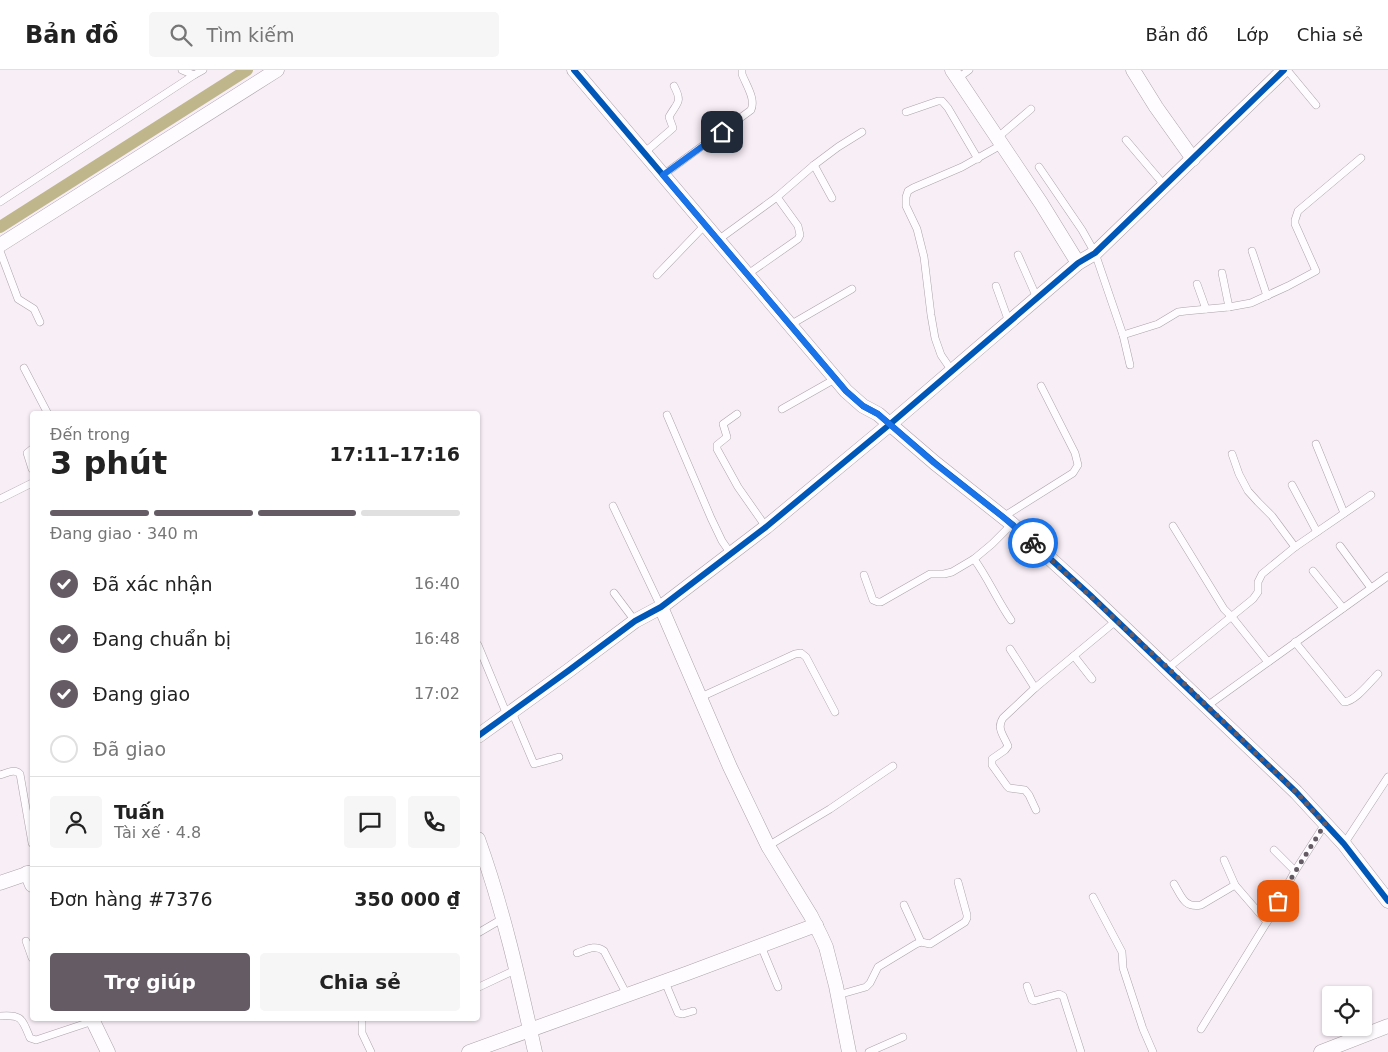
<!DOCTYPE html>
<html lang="vi">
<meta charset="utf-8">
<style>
:root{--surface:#fff;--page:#f6f6f6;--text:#222;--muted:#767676;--line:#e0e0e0;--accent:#655b64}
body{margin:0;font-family:"DejaVu Sans",sans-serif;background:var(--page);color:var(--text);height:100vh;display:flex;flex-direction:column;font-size:19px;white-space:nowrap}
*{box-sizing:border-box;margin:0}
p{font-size:16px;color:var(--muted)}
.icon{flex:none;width:28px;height:28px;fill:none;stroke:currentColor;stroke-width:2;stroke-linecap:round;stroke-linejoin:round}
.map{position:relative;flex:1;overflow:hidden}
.sheet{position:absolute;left:30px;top:341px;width:450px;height:610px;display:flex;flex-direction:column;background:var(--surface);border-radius:5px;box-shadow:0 1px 4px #0004}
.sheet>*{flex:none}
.tools{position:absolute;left:1322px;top:916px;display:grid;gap:10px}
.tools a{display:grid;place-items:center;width:50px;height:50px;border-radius:5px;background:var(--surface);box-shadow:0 1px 4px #0004;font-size:25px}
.pin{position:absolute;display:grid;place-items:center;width:42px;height:42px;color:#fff;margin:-21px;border-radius:10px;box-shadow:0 2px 8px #0006}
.courier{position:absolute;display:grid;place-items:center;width:50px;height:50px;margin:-25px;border:4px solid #1a73e8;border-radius:50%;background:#fff;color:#222;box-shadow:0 1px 6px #0007}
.head em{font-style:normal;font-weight:800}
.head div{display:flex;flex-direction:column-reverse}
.head{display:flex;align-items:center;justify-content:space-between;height:85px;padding:0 20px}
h1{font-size:32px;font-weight:800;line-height:38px}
.bar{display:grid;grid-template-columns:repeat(4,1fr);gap:8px 5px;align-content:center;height:60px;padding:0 20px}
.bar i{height:6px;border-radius:4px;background:var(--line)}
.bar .current{background:var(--accent)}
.bar p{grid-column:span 4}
.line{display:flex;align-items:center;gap:12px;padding:0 20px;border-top:1px solid var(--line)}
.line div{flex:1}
.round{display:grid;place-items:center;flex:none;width:52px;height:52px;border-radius:5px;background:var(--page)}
ol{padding:0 20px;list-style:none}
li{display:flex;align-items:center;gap:15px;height:55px}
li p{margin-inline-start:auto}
li .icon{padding:5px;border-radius:50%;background:var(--accent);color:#fff;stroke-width:4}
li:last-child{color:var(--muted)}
li i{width:28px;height:28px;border:2px solid var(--line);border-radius:50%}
.cta{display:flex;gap:10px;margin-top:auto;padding:10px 20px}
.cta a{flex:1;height:58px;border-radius:5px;background:var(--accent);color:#fff;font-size:20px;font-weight:800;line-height:58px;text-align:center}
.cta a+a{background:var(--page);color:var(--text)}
header{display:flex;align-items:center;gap:30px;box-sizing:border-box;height:70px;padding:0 25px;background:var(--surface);border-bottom:1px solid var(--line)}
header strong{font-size:24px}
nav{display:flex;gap:28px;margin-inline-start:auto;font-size:18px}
.search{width:350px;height:45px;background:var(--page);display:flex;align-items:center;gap:12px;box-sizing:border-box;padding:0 18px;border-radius:5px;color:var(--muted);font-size:19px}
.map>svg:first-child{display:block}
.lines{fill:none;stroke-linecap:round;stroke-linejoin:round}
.canal{stroke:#bfb78b;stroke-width:12}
.lane-casing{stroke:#aca2aa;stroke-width:8}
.street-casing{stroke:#aca2aa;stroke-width:15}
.lane{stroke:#fefcfe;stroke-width:7}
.street{stroke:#fefcfe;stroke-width:14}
.cycleway-casing{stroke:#fff;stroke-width:9}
.cycleway{stroke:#0057b8;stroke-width:6}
.done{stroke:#655b64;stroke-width:5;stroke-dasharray:0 9}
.route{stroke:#1a73e8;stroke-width:6}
</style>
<header>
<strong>Bản đồ</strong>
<div class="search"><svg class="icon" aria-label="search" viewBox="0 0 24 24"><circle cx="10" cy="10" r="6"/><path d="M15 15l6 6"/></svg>Tìm kiếm</div>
<nav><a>Bản đồ</a><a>Lớp</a><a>Chia sẻ</a></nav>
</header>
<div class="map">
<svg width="1388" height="982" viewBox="0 0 1388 982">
<rect width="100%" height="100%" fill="#f8eef6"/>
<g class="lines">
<!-- canal -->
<polyline class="canal" points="0,157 247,0"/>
<defs>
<g id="lane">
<polyline points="182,0 194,5 203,0"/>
<polyline points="1287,0 1316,35"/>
<polyline points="957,9 969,0"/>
<polyline points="906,42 938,31 942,31 948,38 978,89"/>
<polyline points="997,68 1031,39"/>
<polyline points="1126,70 1165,116"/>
<path d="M644,83L673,58L669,47C677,32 683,33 674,16"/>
<polyline points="814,95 832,128"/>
<polyline points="1039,97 1082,160 1095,183 1123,265 1158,254 1178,242 1186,241 1229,237 1251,233 1288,216 1316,201 1295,154 1295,150 1298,141 1361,88"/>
<path d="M663,105L751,40C756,29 746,15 742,4V0"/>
<polyline points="0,132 194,5"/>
<polyline points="718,170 777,127 814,95 838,77 862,62"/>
<polyline points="0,181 18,229 34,239 40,252"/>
<polyline points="1252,181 1267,226"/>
<polyline points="1018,185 1037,228"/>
<polyline points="1222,203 1229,237"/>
<polyline points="748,204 798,169 800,165 798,156 777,127"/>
<polyline points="657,205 705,155"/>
<polyline points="1197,214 1206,239"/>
<polyline points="996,216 1009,252"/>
<polyline points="790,255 852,219"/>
<polyline points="1123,265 1130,295"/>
<polyline points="24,298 48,344"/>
<polyline points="952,301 941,285 935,268 931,245 924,187 917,159 906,136 906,127 908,121 913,118 962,97 1001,75"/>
<polyline points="782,339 835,309"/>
<polyline points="737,344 723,354 727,367 717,375 717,379 738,417 766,457"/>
<polyline points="667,345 711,448 722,471 731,484"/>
<polyline points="1316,374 1344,443"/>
<polyline points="32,379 27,383 32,399"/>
<polyline points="1232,384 1239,404 1248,421 1258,432 1272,446 1295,477"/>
<polyline points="1292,415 1317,462"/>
<polyline points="0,429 32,413"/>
<polyline points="613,436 661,537"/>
<polyline points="1003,447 1073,403 1078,395 1075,383 1041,316"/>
<polyline points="1173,456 1224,539 1232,547 1268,592"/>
<polyline points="1340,476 1371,518"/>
<path d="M974,489C988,508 997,530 1011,550"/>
<polyline points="1313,501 1343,538"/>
<polyline points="864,505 873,530 878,532 881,532 930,504 944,504 952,502 974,489 992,474 1012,454"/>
<polyline points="614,523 635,551"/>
<path d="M1295,572L1344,632C1355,632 1370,612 1378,604"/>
<polyline points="478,575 507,645"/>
<polyline points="1010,579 1035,618"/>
<polyline points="1074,586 1092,609"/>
<polyline points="1168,598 1253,529 1258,522 1258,512 1262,504 1295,477 1371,425"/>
<polyline points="701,627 795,584 801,583 806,587 835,642"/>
<polyline points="1207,636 1388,506"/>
<polyline points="512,642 534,694 559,687"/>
<path d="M0,705C7,703 15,698 20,704L32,773"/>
<path d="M1036,740L1029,725L1025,720L1009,718L1007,716L992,695V689L1005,680L1008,676C1004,666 996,658 1003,648L1035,618L1117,550"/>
<polyline points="1344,774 1388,707"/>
<polyline points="768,776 830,739 893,696"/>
<polyline points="1274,780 1295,801"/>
<polyline points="1224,790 1235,815 1267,852"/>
<path d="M1174,814C1182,827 1184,838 1201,835L1235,815"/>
<polyline points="1093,827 1122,882 1123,898 1143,959 1153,982"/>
<polyline points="904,835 921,872"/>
<polyline points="478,863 502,849"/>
<polyline points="26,871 32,888"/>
<polyline points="761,876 778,917"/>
<path d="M577,883C586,880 595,874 604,881L627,925"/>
<polyline points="665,912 678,943 683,944 693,941"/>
<polyline points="1027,916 1032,930 1034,931 1059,924 1063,926 1081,982"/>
<polyline points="479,917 517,899"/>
<polyline points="838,925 866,917 870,913 878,897 916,874 921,872 930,874 965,852 967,848 967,845 958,812"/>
<path d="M0,946C22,944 22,949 30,968L36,970L93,951"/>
<polyline points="362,949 362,963 371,982"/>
<polyline points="1201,959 1267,852 1295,801 1325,754"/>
<polyline points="869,982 903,967"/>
</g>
<g id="street">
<polyline points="574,0 846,321 863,336 878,344 935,393 1012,454 1090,525 1296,722 1344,774 1388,831"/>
<polyline points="952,0 1041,133 1078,193"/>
<polyline points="1133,0 1156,37 1193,89"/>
<polyline points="0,175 277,0"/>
<polyline points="661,537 730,697 768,776 811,846 821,866 826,877 836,916 849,982"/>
<polyline points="478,666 568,601 635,551 661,537 766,457 889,355 1078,193 1095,183 1284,0"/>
<path d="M478,769C503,838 519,910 535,982"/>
<polyline points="27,803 32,815"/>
<polyline points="0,813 32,802"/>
<polyline points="92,949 108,982"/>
<polyline points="469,982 688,903 816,855"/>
<polyline points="1321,982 1388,956"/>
</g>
</defs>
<!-- lane casing -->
<use href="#lane" class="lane-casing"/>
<!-- street casing -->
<use href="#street" class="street-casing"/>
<!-- lane -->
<use href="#lane" class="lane"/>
<!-- street -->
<use href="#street" class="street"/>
<defs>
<g id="cycleway">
<polyline points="574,0 846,321 863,336 878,344 935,393 1012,454 1090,525 1296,722 1344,774 1388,831"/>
<polyline points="478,666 568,601 635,551 661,537 766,457 889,355 1078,193 1095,183 1284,0"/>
</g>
</defs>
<!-- cycleway casing -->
<use href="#cycleway" class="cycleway-casing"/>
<!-- cycleway -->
<use href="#cycleway" class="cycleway"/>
</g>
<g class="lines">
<!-- done -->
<polyline class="done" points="1033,473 1168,598 1296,722 1325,754 1295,802 1278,831"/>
<!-- route -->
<polyline class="route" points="722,62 663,105 846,321 863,336 878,344 934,393 1003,447 1033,473"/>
</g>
</svg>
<div class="tools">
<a><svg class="icon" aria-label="locate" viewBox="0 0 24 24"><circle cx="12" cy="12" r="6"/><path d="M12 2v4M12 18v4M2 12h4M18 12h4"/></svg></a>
</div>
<div class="pin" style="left:1278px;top:831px;background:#ea580c"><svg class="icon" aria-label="bag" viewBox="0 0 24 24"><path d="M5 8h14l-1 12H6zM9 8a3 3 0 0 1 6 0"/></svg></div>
<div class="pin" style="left:722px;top:62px;background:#1f2937"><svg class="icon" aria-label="home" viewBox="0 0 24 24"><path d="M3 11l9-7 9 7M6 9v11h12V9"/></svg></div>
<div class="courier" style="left:1033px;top:473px"><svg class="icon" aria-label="bike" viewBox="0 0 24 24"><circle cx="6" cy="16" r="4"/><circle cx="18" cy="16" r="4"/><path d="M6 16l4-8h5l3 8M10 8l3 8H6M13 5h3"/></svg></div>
<section class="sheet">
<div class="head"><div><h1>3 phút</h1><p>Đến trong</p></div><em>17:11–17:16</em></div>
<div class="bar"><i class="current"></i><i class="current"></i><i class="current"></i><i></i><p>Đang giao · 340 m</p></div>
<ol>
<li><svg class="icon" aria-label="check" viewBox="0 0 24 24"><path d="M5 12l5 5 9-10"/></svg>Đã xác nhận<p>16:40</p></li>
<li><svg class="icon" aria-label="check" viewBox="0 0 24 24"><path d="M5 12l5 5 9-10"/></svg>Đang chuẩn bị<p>16:48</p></li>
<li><svg class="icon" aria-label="check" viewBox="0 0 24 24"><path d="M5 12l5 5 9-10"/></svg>Đang giao<p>17:02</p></li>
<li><i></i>Đã giao</li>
</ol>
<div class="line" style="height:90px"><a class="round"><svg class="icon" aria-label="person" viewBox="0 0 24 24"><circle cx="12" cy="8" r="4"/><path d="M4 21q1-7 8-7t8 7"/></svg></a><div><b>Tuấn</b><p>Tài xế · 4.8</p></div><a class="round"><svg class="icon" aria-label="chat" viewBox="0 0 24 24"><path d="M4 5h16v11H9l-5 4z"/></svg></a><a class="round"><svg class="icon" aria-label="phone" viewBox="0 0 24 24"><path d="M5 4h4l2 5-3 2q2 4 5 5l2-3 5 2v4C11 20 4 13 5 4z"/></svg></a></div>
<div class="line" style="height:65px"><div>Đơn hàng #7376</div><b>350 000 ₫</b></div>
<div class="cta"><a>Trợ giúp</a><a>Chia sẻ</a></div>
</section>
</div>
